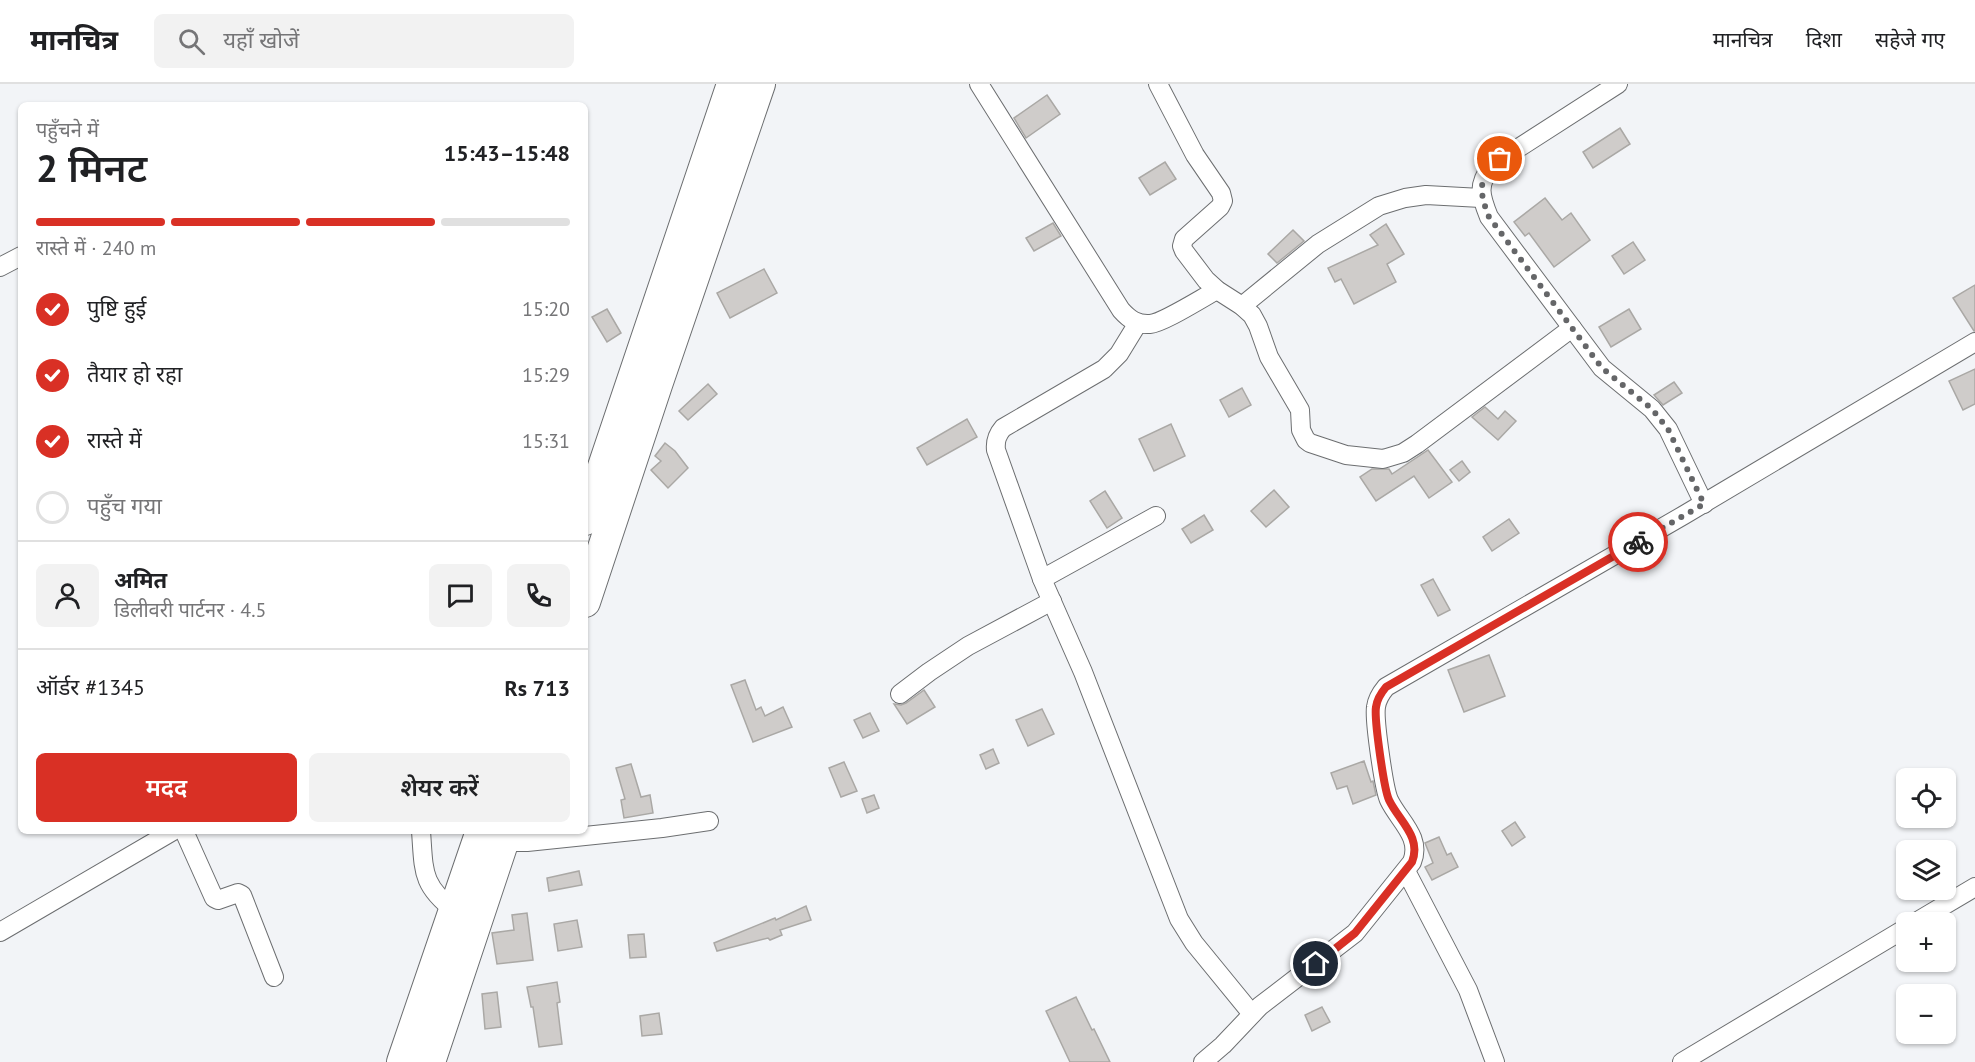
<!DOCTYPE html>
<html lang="hi">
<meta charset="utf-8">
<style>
:root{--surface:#fff;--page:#f2f2f2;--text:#202124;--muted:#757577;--line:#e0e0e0;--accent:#d93025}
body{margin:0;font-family:"PT Sans","Noto Sans Devanagari",sans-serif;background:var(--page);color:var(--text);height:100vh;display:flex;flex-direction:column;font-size:22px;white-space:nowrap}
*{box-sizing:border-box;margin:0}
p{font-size:20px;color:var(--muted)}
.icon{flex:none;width:33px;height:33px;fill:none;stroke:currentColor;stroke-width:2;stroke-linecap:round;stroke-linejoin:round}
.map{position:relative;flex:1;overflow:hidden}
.panel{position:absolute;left:18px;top:18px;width:570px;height:732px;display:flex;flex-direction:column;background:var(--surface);border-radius:9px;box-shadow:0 2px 4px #0004}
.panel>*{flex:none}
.tools{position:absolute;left:1896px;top:684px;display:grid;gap:12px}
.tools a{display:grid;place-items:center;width:60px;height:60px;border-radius:9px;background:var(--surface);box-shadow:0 2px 4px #0004;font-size:30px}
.pin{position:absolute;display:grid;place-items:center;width:51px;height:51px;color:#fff;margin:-26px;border:3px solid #fff;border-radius:50%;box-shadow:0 2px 6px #0007}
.courier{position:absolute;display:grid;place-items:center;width:60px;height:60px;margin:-30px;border:4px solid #d93025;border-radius:50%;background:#fff;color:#222;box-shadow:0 2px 8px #0007}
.headline em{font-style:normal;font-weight:600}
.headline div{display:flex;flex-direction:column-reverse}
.headline{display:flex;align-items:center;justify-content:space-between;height:102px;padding:0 18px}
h1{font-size:39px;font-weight:600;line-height:45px}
.bar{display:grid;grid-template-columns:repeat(4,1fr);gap:9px 6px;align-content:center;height:72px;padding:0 18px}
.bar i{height:8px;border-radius:4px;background:var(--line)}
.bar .selected{background:var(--accent)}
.bar p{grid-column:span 4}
.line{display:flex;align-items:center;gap:15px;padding:0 18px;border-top:2px solid var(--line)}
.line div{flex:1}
.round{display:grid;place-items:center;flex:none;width:63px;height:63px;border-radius:9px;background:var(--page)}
ol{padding:0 18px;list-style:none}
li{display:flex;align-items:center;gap:18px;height:66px}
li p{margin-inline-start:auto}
li .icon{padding:6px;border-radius:50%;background:var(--accent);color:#fff;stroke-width:4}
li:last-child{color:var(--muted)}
li i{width:33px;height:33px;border:3px solid var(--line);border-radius:50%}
.cta{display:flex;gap:12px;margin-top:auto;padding:12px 18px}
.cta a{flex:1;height:69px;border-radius:9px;background:var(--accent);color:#fff;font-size:24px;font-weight:600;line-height:69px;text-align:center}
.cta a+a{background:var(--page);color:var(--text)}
header{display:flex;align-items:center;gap:36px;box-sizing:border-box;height:84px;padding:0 30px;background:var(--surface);border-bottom:2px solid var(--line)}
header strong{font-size:28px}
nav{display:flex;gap:33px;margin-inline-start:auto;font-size:21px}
.search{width:420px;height:54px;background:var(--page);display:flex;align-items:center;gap:15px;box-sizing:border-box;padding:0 21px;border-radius:9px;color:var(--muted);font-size:22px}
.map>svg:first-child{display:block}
.building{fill:#cfccca;stroke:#aaa8a5;stroke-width:1.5}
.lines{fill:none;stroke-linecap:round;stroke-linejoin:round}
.minor-casing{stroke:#6c6e70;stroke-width:20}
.trunk-casing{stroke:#6c6e70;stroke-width:32}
.minor{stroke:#fff;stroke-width:18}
.trunk{stroke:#fff;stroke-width:30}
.done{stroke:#656668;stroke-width:6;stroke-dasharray:0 10.8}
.route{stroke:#d93025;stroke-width:8}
</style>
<header>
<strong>मानचित्र</strong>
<div class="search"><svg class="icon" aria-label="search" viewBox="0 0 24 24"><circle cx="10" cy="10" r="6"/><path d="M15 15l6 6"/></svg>यहाँ खोजें</div>
<nav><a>मानचित्र</a><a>दिशा</a><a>सहेजे गए</a></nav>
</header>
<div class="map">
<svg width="1975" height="978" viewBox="0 0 1975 978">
<rect width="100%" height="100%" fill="#f2f4f7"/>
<!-- building -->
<g class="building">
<polygon points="1047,11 1060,30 1026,54 1014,34"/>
<polygon points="1620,44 1630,60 1593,84 1583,68"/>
<polygon points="1165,78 1176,95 1150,111 1139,94"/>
<polygon points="1545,114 1562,136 1571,129 1590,156 1554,183 1529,149 1525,152 1514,138"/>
<polygon points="1053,139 1061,152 1034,167 1026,154"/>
<polygon points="1386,140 1404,170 1387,180 1396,198 1354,220 1341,195 1335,198 1328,184 1378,161 1370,151"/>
<polygon points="1293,146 1304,157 1277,179 1268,170"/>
<polygon points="1633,158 1645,176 1624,190 1612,172"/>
<polygon points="764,185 777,209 730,234 717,209"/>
<polygon points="1975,201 1975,247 1974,247 1953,214"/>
<polygon points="607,225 621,249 607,258 592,233"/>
<polygon points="1629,225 1641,245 1611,263 1599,243"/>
<polygon points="1975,285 1975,320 1963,326 1949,297"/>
<polygon points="1674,298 1682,309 1663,321 1654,311"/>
<polygon points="708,300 717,310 688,336 679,327"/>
<polygon points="1242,304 1251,321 1229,333 1220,316"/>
<polygon points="1485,323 1498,335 1505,327 1516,337 1498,356 1472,333"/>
<polygon points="967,335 977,353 927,381 917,364"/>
<polygon points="1171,340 1185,372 1154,387 1139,355"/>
<polygon points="665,359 675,367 688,384 668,404 651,386 661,377 655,372"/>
<polygon points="1428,366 1452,398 1429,414 1414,392 1376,417 1360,393 1372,385 1389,385 1392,390"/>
<polygon points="1462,377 1470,388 1459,397 1450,386"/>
<polygon points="1274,406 1289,423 1266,443 1251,427"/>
<polygon points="1105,407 1122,434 1107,444 1090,417"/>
<polygon points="1204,431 1213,446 1191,459 1182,445"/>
<polygon points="1509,435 1519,449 1492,467 1483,453"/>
<polygon points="1433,495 1450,526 1438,532 1421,501"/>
<polygon points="1489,571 1505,612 1464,628 1448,586"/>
<polygon points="745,596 756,626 761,623 765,632 783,623 792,643 753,658 731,601"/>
<polygon points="924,606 935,623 907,640 894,620 901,621 906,619"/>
<polygon points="1042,625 1054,650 1028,662 1016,636"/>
<polygon points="870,629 879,647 863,654 854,636"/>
<polygon points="993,665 999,679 986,685 980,671"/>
<polygon points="1364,677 1371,698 1373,697 1376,711 1353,720 1347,702 1337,705 1331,689"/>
<polygon points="844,678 857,707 841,713 829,684"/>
<polygon points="631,680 641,713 650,711 653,729 624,734 621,716 625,715 616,684"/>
<polygon points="874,711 879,724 867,729 862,715"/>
<polygon points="1515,738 1525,753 1512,762 1502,747"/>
<polygon points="1439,753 1447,771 1451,769 1458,783 1432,796 1425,783 1433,779 1425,759"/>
<polygon points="579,787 582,801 549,807 547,794"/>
<polygon points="806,822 811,836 780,846 782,851 770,856 768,854 717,867 714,859 775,834 776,836"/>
<polygon points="527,829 533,876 497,880 492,849 514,846 512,831"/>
<polygon points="577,836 582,863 558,867 554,840"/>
<polygon points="644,850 646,873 630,874 628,851"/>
<polygon points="557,898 560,918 557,919 562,960 539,963 533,923 531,923 527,903"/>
<polygon points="497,908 501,943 485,945 482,910"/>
<polygon points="1076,913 1092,946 1094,945 1110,978 1070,978 1046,927"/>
<polygon points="1322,923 1330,938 1312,947 1305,931"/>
<polygon points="659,929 662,950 642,952 640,932"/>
</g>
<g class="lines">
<defs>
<g id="minor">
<path d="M979,0L1121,226C1129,235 1137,241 1150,240C1163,239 1202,214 1217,206"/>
<polyline points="1158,0 1195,71 1221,109 1223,117 1220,123 1184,155 1182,162 1184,167 1206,196 1217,206 1242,222 1252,231 1258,242 1269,273 1300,326 1301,346 1306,356 1310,359 1346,371 1383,375 1403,369 1417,360 1572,244"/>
<path d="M1618,0L1492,81C1477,101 1480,111 1489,133L1602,284L1652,325L1668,345L1704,420"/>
<polyline points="0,183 21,172"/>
<polyline points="1242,222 1318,160 1379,122 1405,114 1426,111 1481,114"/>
<polyline points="1156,432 1042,495 1083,588 1179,835 1194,859 1252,930"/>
<path d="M1042,495L996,366C995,357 997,351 1003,344L1104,285L1119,270L1138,239"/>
<polyline points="900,610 929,588 968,562 1052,517"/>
<polyline points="184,747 214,814 218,816 238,809 242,811 274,893"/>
<path d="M421,747C424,787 421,801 455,827"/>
<polyline points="503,758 527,758 662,744 709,737"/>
<polyline points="1406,787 1468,906 1495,978"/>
<polyline points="1916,838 1975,803"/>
<polyline points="0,848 173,747"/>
<path d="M1203,978L1223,961L1260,922L1355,849L1412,778C1422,753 1399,737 1389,716C1384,705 1374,636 1376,623C1377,615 1381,609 1386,603L1684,431L1975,258"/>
<polyline points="1682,978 1906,844"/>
</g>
<g id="trunk">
<polyline points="585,436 732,0"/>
<polyline points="585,518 657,301 760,0"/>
<polyline points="402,978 481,747"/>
<polyline points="430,978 507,747"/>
</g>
</defs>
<!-- minor casing -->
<use href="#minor" class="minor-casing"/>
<!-- trunk casing -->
<use href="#trunk" class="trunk-casing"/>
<!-- minor -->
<use href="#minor" class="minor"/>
<!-- trunk -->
<use href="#trunk" class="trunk"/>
</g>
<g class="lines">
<!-- done -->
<path class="done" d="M1500,75C1477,93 1479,108 1489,133L1602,284L1652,325L1668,345L1704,420L1638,458"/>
<!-- route -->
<path class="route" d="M1316,880L1355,849L1412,778C1422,753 1399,737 1389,716C1384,705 1374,635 1376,623C1377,615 1381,609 1386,603L1638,458"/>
</g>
</svg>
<div class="tools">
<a><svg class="icon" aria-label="locate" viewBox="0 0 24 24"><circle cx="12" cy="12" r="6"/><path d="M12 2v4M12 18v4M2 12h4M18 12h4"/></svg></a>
<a><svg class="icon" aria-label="layers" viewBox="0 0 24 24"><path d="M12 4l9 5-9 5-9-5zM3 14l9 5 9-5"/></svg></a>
<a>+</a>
<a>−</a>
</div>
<div class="pin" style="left:1500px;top:75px;background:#ea580c"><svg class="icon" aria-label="bag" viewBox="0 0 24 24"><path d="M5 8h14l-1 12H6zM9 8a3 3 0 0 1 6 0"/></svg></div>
<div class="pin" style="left:1316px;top:880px;background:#1f2937"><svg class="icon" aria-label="home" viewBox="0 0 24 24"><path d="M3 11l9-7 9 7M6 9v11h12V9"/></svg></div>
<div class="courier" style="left:1638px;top:458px"><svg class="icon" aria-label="bike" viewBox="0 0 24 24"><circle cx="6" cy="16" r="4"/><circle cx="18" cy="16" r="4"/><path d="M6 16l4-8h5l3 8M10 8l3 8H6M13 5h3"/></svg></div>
<section class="panel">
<div class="headline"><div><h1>2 मिनट</h1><p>पहुँचने में</p></div><em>15:43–15:48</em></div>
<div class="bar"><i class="selected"></i><i class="selected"></i><i class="selected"></i><i></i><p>रास्ते में · 240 m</p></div>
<ol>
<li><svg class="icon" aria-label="check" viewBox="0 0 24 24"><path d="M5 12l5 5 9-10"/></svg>पुष्टि हुई<p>15:20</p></li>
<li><svg class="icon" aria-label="check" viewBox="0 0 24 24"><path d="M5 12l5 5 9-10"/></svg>तैयार हो रहा<p>15:29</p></li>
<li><svg class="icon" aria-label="check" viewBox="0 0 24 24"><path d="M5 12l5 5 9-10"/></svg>रास्ते में<p>15:31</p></li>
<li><i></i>पहुँच गया</li>
</ol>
<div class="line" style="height:108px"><a class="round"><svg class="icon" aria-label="person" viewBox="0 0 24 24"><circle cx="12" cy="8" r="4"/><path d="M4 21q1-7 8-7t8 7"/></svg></a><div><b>अमित</b><p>डिलीवरी पार्टनर · 4.5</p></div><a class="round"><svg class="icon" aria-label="chat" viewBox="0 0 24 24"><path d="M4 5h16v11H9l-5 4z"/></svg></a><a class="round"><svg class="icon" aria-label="phone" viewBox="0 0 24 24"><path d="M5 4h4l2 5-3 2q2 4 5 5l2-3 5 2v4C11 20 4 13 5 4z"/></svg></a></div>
<div class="line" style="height:78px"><div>ऑर्डर #1345</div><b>Rs 713</b></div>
<div class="cta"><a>मदद</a><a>शेयर करें</a></div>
</section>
</div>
